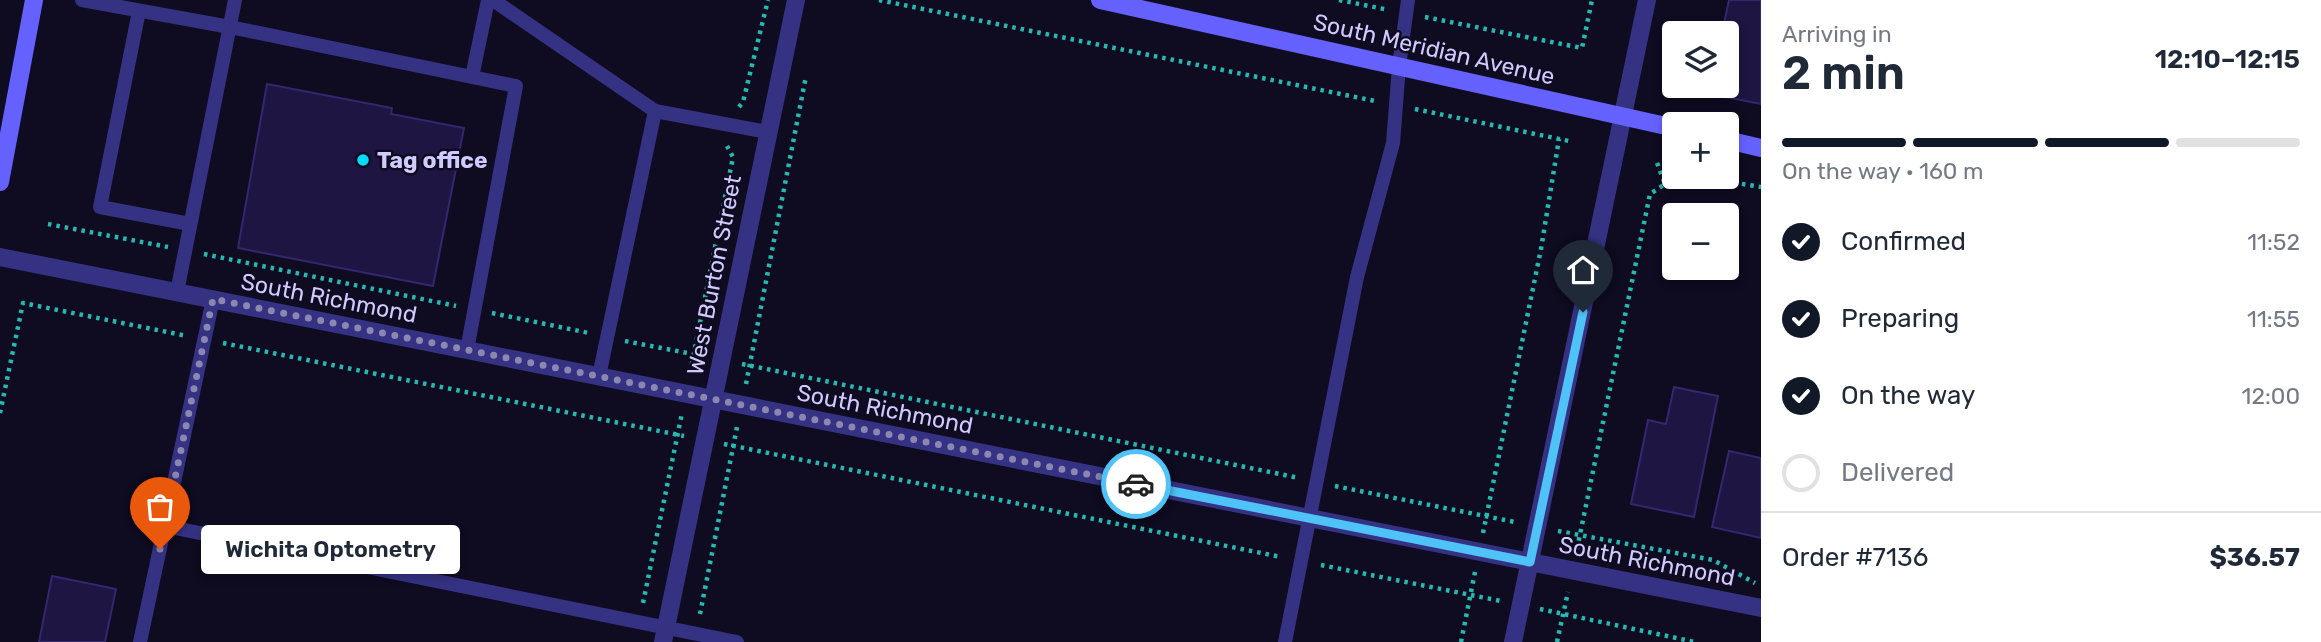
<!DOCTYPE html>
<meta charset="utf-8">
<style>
:root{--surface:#fff;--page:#f2f2f3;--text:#1f2937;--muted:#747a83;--line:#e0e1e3;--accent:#111827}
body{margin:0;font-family:Rubik,sans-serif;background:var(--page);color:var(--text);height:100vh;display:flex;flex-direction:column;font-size:26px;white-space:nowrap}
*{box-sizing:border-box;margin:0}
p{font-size:23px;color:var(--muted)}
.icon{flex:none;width:38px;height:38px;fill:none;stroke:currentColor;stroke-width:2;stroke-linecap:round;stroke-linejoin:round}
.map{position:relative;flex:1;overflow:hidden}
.drawer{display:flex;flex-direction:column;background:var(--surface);width:560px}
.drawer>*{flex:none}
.buttons{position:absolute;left:1662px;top:21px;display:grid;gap:14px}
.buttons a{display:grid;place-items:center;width:77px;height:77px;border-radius:7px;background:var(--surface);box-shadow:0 4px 10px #0003;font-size:35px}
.pin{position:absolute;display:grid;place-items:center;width:60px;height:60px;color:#fff;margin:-72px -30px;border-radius:50% 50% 50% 0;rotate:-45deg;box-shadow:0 0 7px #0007}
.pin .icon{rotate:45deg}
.courier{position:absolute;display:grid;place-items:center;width:70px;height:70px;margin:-35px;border:5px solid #4fc3f7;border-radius:50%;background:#fff;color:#222;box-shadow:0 2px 9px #0007}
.bubble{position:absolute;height:49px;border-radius:7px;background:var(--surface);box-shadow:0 4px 10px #0003;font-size:23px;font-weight:600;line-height:49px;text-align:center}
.overview em{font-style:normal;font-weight:600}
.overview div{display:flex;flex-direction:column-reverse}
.overview{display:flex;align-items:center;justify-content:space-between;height:119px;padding:0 21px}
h1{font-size:46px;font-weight:600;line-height:52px}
.bar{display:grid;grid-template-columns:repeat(4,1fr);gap:10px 7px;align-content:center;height:84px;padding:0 21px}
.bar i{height:9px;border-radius:5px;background:var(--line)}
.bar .selected{background:var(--accent)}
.bar p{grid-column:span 4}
.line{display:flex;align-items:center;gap:18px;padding:0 21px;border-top:2px solid var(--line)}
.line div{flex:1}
ol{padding:0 21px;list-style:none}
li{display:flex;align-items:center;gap:21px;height:77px}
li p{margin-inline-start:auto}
li .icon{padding:7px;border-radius:50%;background:var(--accent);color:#fff;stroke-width:4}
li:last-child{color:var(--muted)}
li i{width:38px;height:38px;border:4px solid var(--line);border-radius:50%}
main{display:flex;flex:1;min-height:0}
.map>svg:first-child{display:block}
.building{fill:#1f1543;stroke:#352670;stroke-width:2}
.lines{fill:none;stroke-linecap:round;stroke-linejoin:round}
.path{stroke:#24b9b1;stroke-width:4.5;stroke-dasharray:3.5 5;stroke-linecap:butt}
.service{stroke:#353283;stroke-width:14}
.minor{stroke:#353283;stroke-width:18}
.tertiary{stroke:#353283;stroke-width:18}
.secondary{stroke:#6561ff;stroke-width:18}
.done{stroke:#8c87b1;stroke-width:7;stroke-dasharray:0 12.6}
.route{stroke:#4fc3f7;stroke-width:9}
.poi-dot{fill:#00dcf5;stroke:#0f0b20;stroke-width:2.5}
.labels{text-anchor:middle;stroke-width:5;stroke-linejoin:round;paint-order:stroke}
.street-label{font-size:23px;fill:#d0caff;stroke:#0f0b20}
.poi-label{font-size:23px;font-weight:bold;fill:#d0caff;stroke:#0f0b20;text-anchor:start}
</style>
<main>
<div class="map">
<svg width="1761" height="642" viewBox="0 0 1761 642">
<rect width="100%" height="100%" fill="#0f0b20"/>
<!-- building -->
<g class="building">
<polygon points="1729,0 1761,0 1761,104 1710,94 1712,86 1727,86 1727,33 1722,33"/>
<polygon points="267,84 392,108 391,114 464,128 433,286 238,248"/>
<polygon points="1674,387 1718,396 1694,517 1631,504 1648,420 1666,424"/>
<polygon points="1729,451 1761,458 1761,538 1712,527"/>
<polygon points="52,576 116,589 105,642 39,642"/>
</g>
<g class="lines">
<!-- path -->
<g class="path">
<polyline points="879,0 1375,101"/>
<polyline points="1339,0 1389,10"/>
<polyline points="1425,17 1582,48 1592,0"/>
<polyline points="739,107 743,102 768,0"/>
<polyline points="1415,109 1569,141"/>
<polyline points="1700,177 1761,187"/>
<polyline points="1665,184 1676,177"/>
<polyline points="48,224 168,247"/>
<polyline points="204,254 456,306"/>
<polyline points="492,313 589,333"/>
<polyline points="625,341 703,356"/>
<polyline points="223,343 684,436"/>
<polyline points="742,364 1299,478"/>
<polyline points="690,373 733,157 727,146"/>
<polyline points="746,384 806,76"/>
<polyline points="0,413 23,303 187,336"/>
<polyline points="724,444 1281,557"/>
<polyline points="1335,486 1515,522"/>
<polyline points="1558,531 1713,560 1755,583"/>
<polyline points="1483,533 1541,249 1559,139"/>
<polyline points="1577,549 1650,194 1665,184 1656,160"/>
<polyline points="1321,565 1501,601"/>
<polyline points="643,603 682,413"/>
<polyline points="1540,609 1695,642"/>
<polyline points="700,614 737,427"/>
<polyline points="1461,642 1475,572"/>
<polyline points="1557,642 1568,592"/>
</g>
<!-- service -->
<g class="service">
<polyline points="82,0 230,27 472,77 488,0"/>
<polyline points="493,0 655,111"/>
<polyline points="139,11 100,207 190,224"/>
<polyline points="177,292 235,0"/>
<polyline points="467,350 516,86 472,77"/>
<polyline points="599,376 655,111 768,132"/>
<polyline points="165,526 737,642"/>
<polyline points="140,642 213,299"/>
<polyline points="1285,642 1357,277 1393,143 1399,66 1408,0"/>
</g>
<!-- minor -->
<g class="minor">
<polyline points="0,257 1761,608"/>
<polyline points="663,642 796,0"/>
</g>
<!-- tertiary -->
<polyline class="tertiary" points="1513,642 1647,0"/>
<!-- secondary -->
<g class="secondary">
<polyline points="1100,0 1675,128"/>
<polyline points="1727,140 1761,148"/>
<polyline points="0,182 34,0"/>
</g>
</g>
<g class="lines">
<!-- done -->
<polyline class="done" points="160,549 213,299 1136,484"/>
<!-- route -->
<polyline class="route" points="1136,484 1530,562 1583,312"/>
</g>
<!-- markers -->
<circle class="poi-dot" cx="363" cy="160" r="7"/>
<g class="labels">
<!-- street labels -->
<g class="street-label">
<text transform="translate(1434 49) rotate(13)" y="8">South Meridian Avenue</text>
<text transform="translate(714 275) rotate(-79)" y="8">West Burton Street</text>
<text transform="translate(329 298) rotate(11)" y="8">South Richmond</text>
<text transform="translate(885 409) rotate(11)" y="8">South Richmond</text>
<text transform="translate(1647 561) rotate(11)" y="8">South Richmond</text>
</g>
<!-- poi labels -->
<g class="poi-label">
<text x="377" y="168">Tag office</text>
</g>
</g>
</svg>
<div class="buttons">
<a><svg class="icon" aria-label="layers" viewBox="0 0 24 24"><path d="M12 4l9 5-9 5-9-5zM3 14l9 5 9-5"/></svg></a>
<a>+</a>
<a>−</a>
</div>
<div class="pin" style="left:160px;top:549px;background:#ea580c"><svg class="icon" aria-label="bag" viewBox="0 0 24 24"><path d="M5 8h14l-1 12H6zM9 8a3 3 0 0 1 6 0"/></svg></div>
<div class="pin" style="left:1583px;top:312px;background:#1f2937"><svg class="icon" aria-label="home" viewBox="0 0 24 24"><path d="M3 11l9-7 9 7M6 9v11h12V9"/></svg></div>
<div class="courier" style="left:1136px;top:484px"><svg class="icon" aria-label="car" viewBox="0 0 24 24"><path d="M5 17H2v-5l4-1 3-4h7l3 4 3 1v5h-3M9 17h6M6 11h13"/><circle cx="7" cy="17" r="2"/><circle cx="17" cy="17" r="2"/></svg></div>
<div class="bubble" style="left:201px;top:525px;width:259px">Wichita Optometry</div>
</div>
<section class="drawer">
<div class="overview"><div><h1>2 min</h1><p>Arriving in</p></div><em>12:10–12:15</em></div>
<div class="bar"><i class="selected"></i><i class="selected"></i><i class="selected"></i><i></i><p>On the way · 160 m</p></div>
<ol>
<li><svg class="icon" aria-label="check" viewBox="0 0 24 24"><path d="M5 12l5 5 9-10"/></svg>Confirmed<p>11:52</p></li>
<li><svg class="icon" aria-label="check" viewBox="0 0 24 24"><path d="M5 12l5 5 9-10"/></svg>Preparing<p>11:55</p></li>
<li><svg class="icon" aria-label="check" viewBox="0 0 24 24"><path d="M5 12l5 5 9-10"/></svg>On the way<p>12:00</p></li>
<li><i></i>Delivered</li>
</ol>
<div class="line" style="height:91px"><div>Order #7136</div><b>$36.57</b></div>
</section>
</main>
